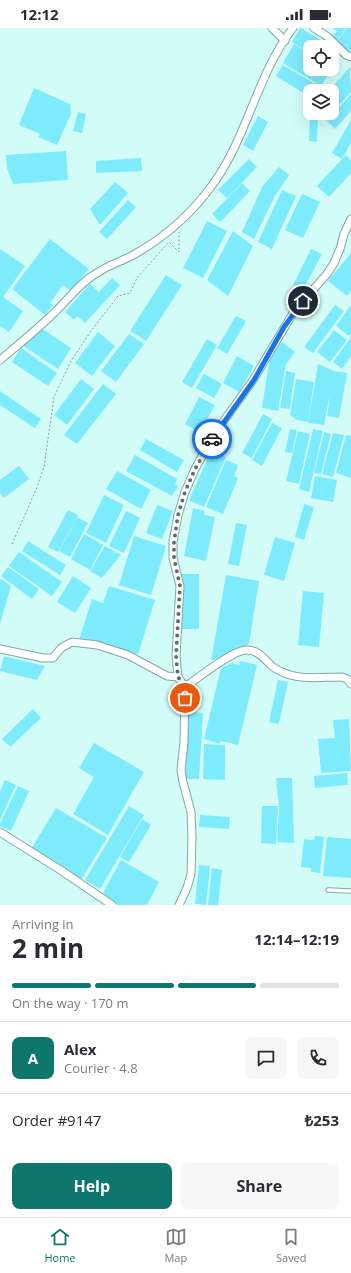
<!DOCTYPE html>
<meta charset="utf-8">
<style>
:root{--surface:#fff;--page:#f7f7f7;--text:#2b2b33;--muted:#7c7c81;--line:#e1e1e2;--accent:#0f766e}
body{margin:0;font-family:"Open Sans",sans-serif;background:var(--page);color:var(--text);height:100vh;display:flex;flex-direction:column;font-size:15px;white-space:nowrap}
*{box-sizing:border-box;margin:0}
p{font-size:13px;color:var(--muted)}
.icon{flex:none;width:22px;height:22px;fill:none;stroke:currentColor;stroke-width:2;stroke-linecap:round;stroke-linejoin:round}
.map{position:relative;height:877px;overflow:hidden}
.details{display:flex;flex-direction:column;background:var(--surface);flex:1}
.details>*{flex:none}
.buttons{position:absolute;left:303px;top:12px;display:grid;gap:8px}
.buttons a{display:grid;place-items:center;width:36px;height:36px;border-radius:8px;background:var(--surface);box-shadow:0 4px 16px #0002;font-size:20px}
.pin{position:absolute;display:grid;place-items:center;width:34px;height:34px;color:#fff;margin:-17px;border:2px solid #fff;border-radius:50%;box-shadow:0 1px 4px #0007}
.courier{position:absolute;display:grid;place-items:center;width:40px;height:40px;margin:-20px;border:3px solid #1a73e8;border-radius:50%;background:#fff;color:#222;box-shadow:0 1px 5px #0007}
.overview em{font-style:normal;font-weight:700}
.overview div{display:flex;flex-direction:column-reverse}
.overview{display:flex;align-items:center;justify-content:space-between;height:68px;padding:0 12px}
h1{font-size:26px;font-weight:700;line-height:30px}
.bar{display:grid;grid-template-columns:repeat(4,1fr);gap:6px 4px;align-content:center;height:48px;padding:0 12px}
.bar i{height:5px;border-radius:3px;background:var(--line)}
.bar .selected{background:var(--accent)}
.bar p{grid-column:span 4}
.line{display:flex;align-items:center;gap:10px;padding:0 12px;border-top:1px solid var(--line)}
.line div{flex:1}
.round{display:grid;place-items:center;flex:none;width:42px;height:42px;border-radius:8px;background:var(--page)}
.action{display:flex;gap:8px;margin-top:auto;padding:8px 12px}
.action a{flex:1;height:46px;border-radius:8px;background:var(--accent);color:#fff;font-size:16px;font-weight:700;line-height:46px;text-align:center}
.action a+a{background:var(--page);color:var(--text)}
.status{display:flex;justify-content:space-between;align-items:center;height:28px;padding:0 20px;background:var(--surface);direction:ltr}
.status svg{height:11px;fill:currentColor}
.tab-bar{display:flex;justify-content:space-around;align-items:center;height:56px;border-top:1px solid var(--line);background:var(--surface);font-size:11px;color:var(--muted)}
.tab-bar a{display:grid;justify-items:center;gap:2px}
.tab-bar .selected{color:var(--accent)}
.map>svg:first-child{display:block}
.building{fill:#7eebfd}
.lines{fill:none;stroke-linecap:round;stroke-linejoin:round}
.lane-casing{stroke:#81a8a4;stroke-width:5.5}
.street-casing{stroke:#81a8a4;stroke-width:9}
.path{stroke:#84a39f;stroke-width:1;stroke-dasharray:2 2;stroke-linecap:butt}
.lane{stroke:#fff;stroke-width:3.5}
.street{stroke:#fff;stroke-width:7}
.done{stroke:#57706d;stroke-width:4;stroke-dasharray:0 7.2}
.route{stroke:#1a73e8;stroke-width:5}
</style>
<div class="status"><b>12:12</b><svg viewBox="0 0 49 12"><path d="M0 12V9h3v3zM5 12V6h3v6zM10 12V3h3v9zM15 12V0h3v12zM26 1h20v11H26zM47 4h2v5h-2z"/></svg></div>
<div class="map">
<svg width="351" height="877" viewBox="0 0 351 877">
<rect width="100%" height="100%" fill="#d2fcf7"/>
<!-- building -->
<g class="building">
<polygon points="300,0 301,0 332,19 310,19 310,25 292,14"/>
<polygon points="333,0 346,0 337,13 332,9 337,3"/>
<polygon points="347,0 351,0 351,27 336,15"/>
<polygon points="294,16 310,26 310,41 332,41 321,58 283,35"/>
<polygon points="332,19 337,28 332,37"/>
<polygon points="283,37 315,56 311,63 310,63 308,68 276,48"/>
<polygon points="350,39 351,64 335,82 332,79 332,63 329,63"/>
<polygon points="34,60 70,76 71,86 57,117 38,109 40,106 19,97"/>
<polygon points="351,66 351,83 335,101 327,93"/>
<polygon points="78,84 86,86 82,105 73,103"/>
<polygon points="310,85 318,85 317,114 309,113"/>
<polygon points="258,88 268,94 253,123 243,117"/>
<polygon points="351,92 351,115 342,131 332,125"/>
<polygon points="66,123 68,152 13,156 7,140 6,127"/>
<polygon points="346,127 351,132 351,145 329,169 317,158"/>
<polygon points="141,130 142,143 96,145 96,133"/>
<polygon points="249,131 257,139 227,170 218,162"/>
<polygon points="279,139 289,147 275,168 254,211 242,204 262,159"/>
<polygon points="115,154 128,165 100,197 90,181"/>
<polygon points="242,155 250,163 220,194 212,186"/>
<polygon points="282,162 296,168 272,221 258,214"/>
<polygon points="302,166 320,174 303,210 285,202"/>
<polygon points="128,172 136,179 107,211 99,204"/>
<polygon points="207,193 227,203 203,250 183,240"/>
<polygon points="233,203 253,218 228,268 207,252"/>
<polygon points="50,211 89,241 71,263 63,257 50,275 53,277 45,287 12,261"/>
<polygon points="0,221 25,238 3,269 23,283 9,304 0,298"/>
<polygon points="311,221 322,226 303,262 293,257"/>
<polygon points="351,225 351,263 347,268 328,253"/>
<polygon points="166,247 182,257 146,313 130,303"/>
<polygon points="112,250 120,257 85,295 77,288 74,292 65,284 90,256 99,264"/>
<polygon points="335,277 344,283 313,325 304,319"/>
<polygon points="351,277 351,305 349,308 336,298"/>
<polygon points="236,288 246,293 227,326 217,320"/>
<polygon points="41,300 71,320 58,341 22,317"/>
<polygon points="334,302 347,312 330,334 317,324"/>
<polygon points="98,304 115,318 92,348 75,335"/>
<polygon points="129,306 144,316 116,354 101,343"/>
<polygon points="351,309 351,328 342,341 333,334"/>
<polygon points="207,311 217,317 192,360 182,354"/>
<polygon points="282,314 295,324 286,336 278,383 262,380 270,328"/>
<polygon points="21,320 57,345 48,358 12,334"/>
<polygon points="237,328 254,338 239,364 223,355"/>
<polygon points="318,336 334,343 347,345 339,390 327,388 330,366 324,397 308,395"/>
<polygon points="286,343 295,345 290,381 280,380"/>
<polygon points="204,346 222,356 214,370 196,360"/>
<polygon points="81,351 94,361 67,397 54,387"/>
<polygon points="296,351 314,354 308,394 297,392 290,387"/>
<polygon points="103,356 116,366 77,416 64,407"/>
<polygon points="0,363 41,391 35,400 0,377"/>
<polygon points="199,369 215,377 200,404 185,396"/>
<polygon points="263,386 272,391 252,430 242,425"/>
<polygon points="272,395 282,400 262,438 252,432"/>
<polygon points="290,401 297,402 292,425 285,424"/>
<polygon points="313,401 323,403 309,464 299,461"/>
<polygon points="298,403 310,406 299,456 286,453"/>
<polygon points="324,404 331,406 321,446 314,445"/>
<polygon points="333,405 344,407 333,449 322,446"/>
<polygon points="346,407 351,408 351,450 336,445"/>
<polygon points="146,411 184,432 177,444 140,422"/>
<polygon points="211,423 226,429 204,479 189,472"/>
<polygon points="135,427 177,451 175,456 178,458 172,468 126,443"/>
<polygon points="226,432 238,437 234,448 238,450 223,486 206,479"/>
<polygon points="19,438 29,451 4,470 0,465 0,452"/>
<polygon points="117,443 151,462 141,481 106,461"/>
<polygon points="315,448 321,449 321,450 321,449 337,452 333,474 311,470"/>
<polygon points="104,467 124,477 106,515 86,505"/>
<polygon points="304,476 314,479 304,512 295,509"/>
<polygon points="157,477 173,483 162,511 146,505"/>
<polygon points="193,480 205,483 204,487 215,489 206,533 184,528"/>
<polygon points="68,482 78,487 58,524 48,519"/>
<polygon points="126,483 140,490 124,525 109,518"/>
<polygon points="77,489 88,495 70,529 59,523"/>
<polygon points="236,495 247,497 239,538 228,536"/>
<polygon points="84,506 103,517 90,542 71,531"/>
<polygon points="134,508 166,518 151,567 119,557"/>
<polygon points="275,509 295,515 284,553 264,547"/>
<polygon points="28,513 66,537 60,547 22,523"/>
<polygon points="105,518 121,527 102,550 90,543"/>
<polygon points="19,524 62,554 52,568 9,538"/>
<polygon points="8,539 39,561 32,571 1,548"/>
<rect x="181" y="546" width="18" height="55"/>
<polygon points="226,547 259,553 249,616 211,633"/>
<polygon points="73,548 91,560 75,585 57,574"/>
<polygon points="1,551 11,558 0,596 0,553"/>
<polygon points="109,558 155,572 138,626 95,614 79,612 92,571 103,575"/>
<polygon points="303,563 324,565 319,619 298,617"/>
<polygon points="4,628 45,638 37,652 0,643"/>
<polygon points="240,633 257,637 238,717 221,713 220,716 204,711 221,640 232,635 239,637"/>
<polygon points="278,652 288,654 279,696 269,694"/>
<polygon points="33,681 41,690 10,719 2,711"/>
<polygon points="189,684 203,685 199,751 185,751"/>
<polygon points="349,691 351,743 321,745 318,711 335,710 333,692"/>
<polygon points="94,715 144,744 108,807 73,786 94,749 79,740"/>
<polygon points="204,716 225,717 225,752 203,751"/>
<polygon points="347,745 348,757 315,760 314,748"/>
<polygon points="276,750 292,750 294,815 277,814 279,780"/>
<polygon points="5,752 16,757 0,792 0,763"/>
<polygon points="18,758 29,763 11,803 0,798 0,796"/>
<polygon points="129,778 144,787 100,861 85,852"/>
<polygon points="262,778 278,778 276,816 261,815"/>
<polygon points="56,780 107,810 81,852 31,821"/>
<polygon points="200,787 230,789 229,801 199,799"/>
<polygon points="142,791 151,797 129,834 120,829"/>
<polygon points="315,808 324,809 320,845 311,844 311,840 301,839 304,811 314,812"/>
<polygon points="327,809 351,811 351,850 323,848"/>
<polygon points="121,832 159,854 147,877 118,877 103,865"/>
<polygon points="199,837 210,838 206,877 195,876"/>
<polygon points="212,840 222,842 218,877 208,877"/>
</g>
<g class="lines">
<defs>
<polyline id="lane" points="328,862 351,863"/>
<g id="street">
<polyline points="272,0 285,13"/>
<polyline points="314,0 328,9 346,27 351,29"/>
<path d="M0,332C19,316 39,300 57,282C69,270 81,254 97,245C108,237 123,233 135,226C165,209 193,184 213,156C248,108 257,46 293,0"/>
<polyline points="0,621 43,630 53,630 61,620 72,614 97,617 128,627 167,648 178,649"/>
<path d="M185,659C198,650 230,624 245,622C258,621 264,631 273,639C277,642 282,644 287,646C304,652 324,649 342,649L347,651L351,656"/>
<polyline points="0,804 62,843 112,877"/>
<polyline points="179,877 187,860 191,846 192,810 191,784 183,754 181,742 184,714 185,659 178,649 176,628 180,558 173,530 173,514 178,487 185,464 195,441 213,408 253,352 295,282 327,246 334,235 340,221 344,206 351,191"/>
</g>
</defs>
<!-- lane casing -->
<use href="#lane" class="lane-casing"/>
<!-- street casing -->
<use href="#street" class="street-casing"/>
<!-- path -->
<polyline class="path" points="12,516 36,462 44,439 54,369 71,333 91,303 118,268 130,265 137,250 169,214 179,224 179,204"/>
<!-- lane -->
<use href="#lane" class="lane"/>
<!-- street -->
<use href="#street" class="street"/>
</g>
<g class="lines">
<!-- done -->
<polyline class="done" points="185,670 185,659 178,649 176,628 180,558 174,530 174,514 178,487 185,464 195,441 212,411"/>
<!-- route -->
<polyline class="route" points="212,411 254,352 284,299 303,273"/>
</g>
</svg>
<div class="buttons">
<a><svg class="icon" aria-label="locate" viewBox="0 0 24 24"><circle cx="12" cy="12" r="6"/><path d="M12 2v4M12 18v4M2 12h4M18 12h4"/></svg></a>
<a><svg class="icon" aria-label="layers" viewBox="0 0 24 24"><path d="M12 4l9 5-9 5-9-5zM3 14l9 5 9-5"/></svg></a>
</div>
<div class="pin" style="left:185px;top:670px;background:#ea580c"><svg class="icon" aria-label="bag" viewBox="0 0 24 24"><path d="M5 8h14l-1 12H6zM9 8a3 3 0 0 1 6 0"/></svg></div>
<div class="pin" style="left:303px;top:273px;background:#1f2937"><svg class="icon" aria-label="home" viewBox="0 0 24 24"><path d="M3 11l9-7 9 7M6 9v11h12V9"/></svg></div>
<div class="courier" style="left:212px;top:411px"><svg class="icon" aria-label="car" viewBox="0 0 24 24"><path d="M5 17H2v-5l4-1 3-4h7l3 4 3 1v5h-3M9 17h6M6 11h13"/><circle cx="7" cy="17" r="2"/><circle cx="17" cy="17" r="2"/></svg></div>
</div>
<section class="details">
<div class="overview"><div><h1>2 min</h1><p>Arriving in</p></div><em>12:14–12:19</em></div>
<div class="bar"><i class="selected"></i><i class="selected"></i><i class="selected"></i><i></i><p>On the way · 170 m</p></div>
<div class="line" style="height:72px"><b class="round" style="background:var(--accent);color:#fff">A</b><div><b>Alex</b><p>Courier · 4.8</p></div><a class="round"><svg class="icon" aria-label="chat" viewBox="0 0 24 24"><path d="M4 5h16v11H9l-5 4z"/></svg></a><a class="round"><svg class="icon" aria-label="phone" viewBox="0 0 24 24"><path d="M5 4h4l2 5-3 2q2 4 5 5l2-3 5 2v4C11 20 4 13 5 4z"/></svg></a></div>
<div class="line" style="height:52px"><div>Order #9147</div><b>₺253</b></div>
<div class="action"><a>Help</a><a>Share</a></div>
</section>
<nav class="tab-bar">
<a class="selected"><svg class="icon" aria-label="home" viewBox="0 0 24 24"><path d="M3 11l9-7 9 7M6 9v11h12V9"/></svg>Home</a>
<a><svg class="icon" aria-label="map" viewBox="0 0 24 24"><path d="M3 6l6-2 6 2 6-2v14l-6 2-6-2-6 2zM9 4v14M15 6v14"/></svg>Map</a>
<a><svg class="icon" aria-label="saved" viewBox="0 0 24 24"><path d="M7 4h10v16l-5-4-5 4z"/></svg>Saved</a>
</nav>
